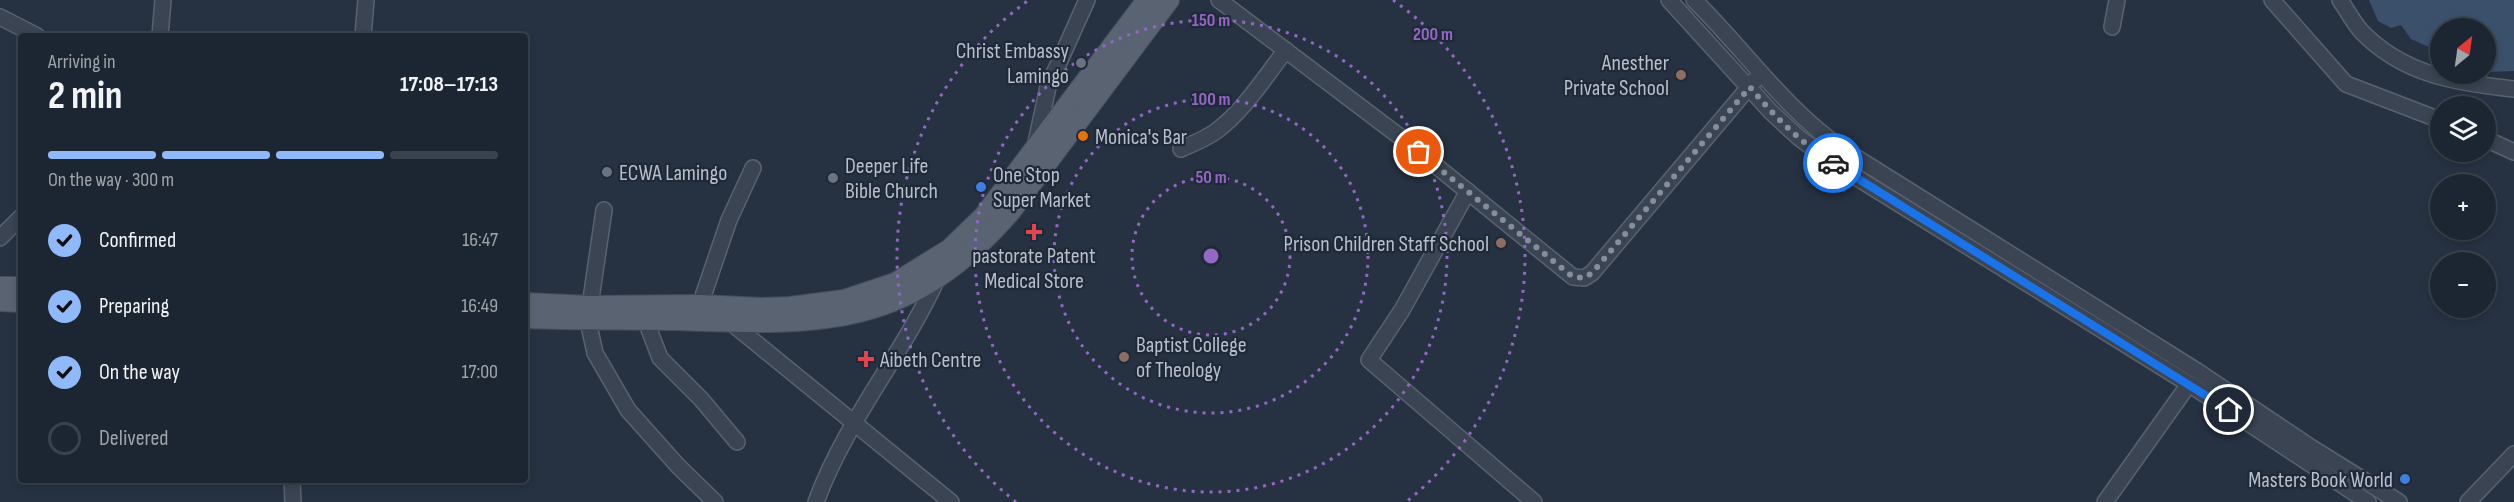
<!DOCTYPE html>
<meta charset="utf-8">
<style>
:root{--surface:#1c2632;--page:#252e3a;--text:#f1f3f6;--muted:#a0a5ac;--line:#3a434d;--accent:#8fb9f9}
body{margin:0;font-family:"Sofia Sans Condensed",sans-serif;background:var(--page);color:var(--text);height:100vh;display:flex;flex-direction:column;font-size:22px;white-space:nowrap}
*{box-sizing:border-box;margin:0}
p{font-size:20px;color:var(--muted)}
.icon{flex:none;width:33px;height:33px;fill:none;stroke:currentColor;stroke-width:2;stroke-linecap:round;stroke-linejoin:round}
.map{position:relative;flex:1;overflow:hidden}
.panel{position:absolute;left:18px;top:33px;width:510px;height:450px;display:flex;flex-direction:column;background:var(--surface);border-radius:6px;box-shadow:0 3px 9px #0003,0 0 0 2px var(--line)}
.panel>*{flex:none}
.needle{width:39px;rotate:29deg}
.buttons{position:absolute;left:2430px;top:18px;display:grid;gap:12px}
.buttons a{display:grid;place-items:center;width:66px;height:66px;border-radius:50%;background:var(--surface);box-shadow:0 3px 9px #0003,0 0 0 2px var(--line);font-size:30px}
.pin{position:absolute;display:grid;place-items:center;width:51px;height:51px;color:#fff;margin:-26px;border:3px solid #fff;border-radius:50%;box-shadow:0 2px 6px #0007}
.courier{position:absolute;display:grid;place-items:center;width:60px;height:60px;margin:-30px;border:4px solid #1a73e8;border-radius:50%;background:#fff;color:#222;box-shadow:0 2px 8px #0007}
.overview em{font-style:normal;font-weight:700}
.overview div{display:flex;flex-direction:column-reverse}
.overview{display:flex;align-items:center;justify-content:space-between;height:102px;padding:0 30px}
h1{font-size:39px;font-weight:700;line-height:45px}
.bar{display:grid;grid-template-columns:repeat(4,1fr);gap:9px 6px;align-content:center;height:72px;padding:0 30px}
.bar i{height:8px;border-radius:4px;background:var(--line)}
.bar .active{background:var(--accent)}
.bar p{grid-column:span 4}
ol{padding:0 30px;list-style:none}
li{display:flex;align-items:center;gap:18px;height:66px}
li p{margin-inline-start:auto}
li .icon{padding:6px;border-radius:50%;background:var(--accent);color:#111;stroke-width:4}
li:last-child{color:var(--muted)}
li i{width:33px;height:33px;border:3px solid var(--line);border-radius:50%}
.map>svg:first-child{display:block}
.water{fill:#3b506b}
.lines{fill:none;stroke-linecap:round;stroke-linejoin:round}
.minor-casing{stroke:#59626f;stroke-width:18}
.major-casing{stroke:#444d5b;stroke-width:22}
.minor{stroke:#3a4452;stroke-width:15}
.major{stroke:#596372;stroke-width:20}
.done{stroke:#858e9c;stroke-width:6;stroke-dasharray:0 10.8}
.route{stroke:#1a73e8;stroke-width:8}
.ring{fill:none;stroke:#9367c4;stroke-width:3;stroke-dasharray:3 6}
.worship-dot{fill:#6b7280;stroke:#1f2937;stroke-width:2}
.education-dot{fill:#8d6e63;stroke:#1f2937;stroke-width:2}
.food-dot{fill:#e8710a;stroke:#1f2937;stroke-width:2}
.shop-dot{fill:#3f7fe0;stroke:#1f2937;stroke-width:2}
.health-dot{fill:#e0444e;stroke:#1f2937;stroke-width:2}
.labels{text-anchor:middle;stroke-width:4.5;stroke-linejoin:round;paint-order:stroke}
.poi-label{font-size:22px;fill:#b8bfcc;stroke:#1f2937;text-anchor:start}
.centre{fill:#9367c4;stroke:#1f2937;stroke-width:3}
.ring-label{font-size:18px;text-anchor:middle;font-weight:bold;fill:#9367c4;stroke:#1f2937;stroke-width:4.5;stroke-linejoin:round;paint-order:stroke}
</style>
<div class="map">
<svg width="2514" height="502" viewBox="0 0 2514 502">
<rect width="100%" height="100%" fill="#263242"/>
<!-- water -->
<polygon class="water" points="2369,0 2514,0 2514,71 2486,72 2486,28 2440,28 2440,52 2411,39 2401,25 2391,28 2378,21"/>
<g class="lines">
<defs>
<g id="minor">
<polyline points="1219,0 1403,139 1573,277 1584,278 1592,273 1755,80"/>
<polyline points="1669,0 1771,112 1798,137 1830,161 2189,384 2368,502"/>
<path d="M1694,0C1744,49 1783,107 1841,148L2197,371L2312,448L2399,502"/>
<polyline points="2272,0 2346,84 2440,120"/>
<path d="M2340,0C2347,10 2353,22 2361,31C2403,75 2457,83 2514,89"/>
<polyline points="0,17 37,36"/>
<polyline points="2112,27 2117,0"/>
<polyline points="160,36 163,0"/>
<polyline points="363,36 366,0"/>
<polyline points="2486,139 2514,152"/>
<polyline points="1035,147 1048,87 1087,0"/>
<path d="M1181,149C1192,144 1205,139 1215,132C1244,111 1264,78 1286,50"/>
<polyline points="1468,191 1402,310 1369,360 1534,502"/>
<polyline points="0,238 21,217"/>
<polyline points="700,305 729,220 753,168"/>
<polyline points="590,306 604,210"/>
<polyline points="642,311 660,358 701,399 737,442"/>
<polyline points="588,321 595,353 628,410 678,466 715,502"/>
<polyline points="729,321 951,502"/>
<polyline points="292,480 293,502"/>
<path d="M816,502C845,422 902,356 937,279"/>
<polyline points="2105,502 2189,384"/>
<polyline points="2468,502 2514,454"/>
</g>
<g id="major">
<polyline points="0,287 21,287"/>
<polyline points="0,301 21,302"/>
<polyline points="525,303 590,306 700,305 762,308 790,307 844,300 895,283 950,249 984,216 1147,0"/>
<path d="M525,318C575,320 625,319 676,320C822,325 907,330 1011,211L1169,0"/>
</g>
</defs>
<!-- minor casing -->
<use href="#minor" class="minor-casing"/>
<!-- major casing -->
<use href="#major" class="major-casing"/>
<!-- minor -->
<use href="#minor" class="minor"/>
<!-- major -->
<use href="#major" class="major"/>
</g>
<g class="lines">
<!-- done -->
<path class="done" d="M1419,152L1573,277L1584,278L1592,273L1750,87C1774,116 1801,143 1833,163"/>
<!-- route -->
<polyline class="route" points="1833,163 2229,410"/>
</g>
<!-- distance rings -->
<g class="ring">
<circle cx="1211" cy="256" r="79"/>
<circle cx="1211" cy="256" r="157"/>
<circle cx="1211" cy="256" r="236"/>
<path d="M1016 502A314 314 0 0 1 1029 0M1393 0A314 314 0 0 1 1406 502"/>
</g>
<!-- markers -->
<g class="worship-dot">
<circle cx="1081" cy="63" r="6"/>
<circle cx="607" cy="172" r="6"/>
<circle cx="833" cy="178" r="6"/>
</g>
<g class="education-dot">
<circle cx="1681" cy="75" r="6"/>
<circle cx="1501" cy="243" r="6"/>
<circle cx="1124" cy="357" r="6"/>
</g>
<circle class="food-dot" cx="1083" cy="136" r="6"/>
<g class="shop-dot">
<circle cx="981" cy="187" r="6"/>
<circle cx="2405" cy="479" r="6"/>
</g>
<g class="health-dot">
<path d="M1031 223h6v6h6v6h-6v6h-6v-6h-6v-6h6z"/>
<path d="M863 350h6v6h6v6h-6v6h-6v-6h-6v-6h6z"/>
</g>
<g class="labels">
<!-- poi labels -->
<g class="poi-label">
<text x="1069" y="58" text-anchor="end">Christ Embassy<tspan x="1069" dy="25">Lamingo</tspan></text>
<text x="1669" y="70" text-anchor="end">Anesther<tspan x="1669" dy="25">Private School</tspan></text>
<text x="1095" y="144">Monica's Bar</text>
<text x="845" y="173">Deeper Life<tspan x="845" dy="25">Bible Church</tspan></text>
<text x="619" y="180">ECWA Lamingo</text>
<text x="993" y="182">One Stop<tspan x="993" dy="25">Super Market</tspan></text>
<text x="1489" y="251" text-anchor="end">Prison Children Staff School</text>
<text x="1034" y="263" text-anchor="middle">pastorate Patent<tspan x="1034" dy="25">Medical Store</tspan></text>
<text x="1136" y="352">Baptist College<tspan x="1136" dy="25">of Theology</tspan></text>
<text x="880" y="367">Aibeth Centre</text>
<text x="2393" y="487" text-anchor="end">Masters Book World</text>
</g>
</g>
<circle cx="1211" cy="256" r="9" class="centre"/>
<g class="ring-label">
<text x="1211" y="26">150 m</text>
<text x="1433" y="40">200 m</text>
<text x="1211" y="105">100 m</text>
<text x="1211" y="183">50 m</text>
</g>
</svg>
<div class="buttons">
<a><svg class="needle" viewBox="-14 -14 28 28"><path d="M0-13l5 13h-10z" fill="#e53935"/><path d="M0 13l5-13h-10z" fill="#a0a5ac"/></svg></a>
<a><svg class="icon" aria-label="layers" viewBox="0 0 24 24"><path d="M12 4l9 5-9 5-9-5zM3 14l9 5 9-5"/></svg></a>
<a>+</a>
<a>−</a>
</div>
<div class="pin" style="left:1419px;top:152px;background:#ea580c"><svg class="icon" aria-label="bag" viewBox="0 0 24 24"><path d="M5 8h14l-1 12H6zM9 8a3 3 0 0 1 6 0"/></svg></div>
<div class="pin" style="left:2229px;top:410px;background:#1f2937"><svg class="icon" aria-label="home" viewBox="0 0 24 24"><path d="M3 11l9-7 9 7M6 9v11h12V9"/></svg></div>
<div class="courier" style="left:1833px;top:163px"><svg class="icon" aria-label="car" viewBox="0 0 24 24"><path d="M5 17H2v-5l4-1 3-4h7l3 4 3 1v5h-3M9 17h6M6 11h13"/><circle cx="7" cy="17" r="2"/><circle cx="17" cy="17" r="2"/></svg></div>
<section class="panel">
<div class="overview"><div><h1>2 min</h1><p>Arriving in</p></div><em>17:08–17:13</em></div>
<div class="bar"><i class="active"></i><i class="active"></i><i class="active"></i><i></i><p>On the way · 300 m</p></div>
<ol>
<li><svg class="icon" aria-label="check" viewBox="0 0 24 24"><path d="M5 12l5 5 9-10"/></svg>Confirmed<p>16:47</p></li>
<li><svg class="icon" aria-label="check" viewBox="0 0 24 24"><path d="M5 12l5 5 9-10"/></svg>Preparing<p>16:49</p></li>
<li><svg class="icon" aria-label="check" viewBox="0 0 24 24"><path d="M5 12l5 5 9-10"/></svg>On the way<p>17:00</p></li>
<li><i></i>Delivered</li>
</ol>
</section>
</div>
